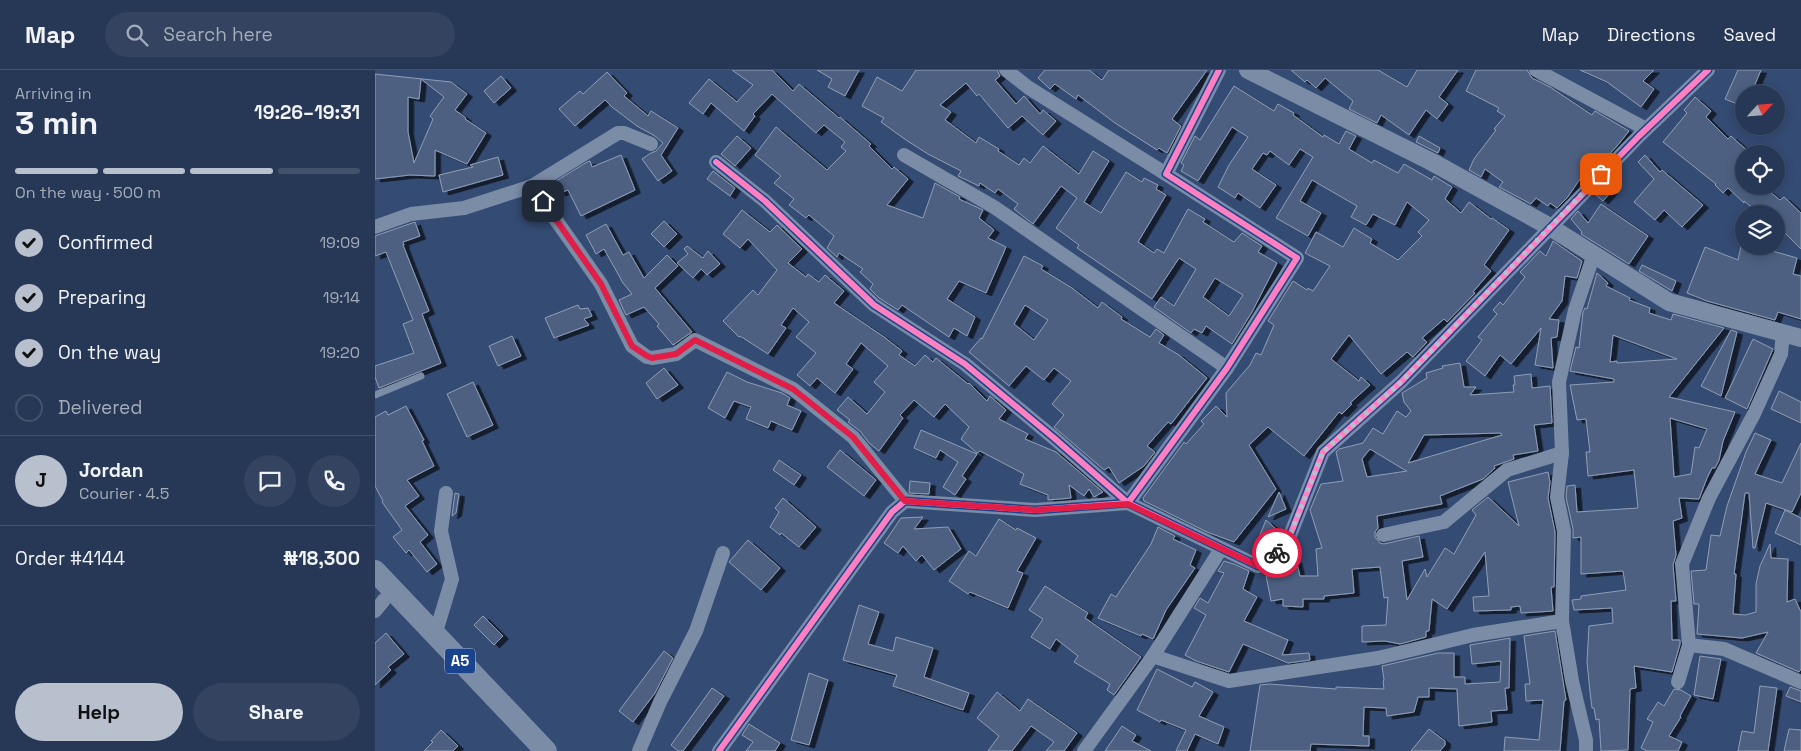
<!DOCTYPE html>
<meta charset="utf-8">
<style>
:root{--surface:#273856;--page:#334360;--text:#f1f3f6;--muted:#a4acb9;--line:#43526c;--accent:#b8c0ce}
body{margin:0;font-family:"Space Grotesk",sans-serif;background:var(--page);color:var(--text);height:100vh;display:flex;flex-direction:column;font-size:19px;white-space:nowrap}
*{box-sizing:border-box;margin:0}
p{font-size:16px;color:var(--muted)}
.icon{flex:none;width:28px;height:28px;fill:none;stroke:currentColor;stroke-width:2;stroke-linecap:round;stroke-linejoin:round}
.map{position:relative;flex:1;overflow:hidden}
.drawer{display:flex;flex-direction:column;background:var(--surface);width:375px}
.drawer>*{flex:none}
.needle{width:32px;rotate:64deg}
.controls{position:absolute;left:1360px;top:15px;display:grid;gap:10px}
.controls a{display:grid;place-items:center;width:50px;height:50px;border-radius:50%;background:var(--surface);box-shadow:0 2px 12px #0003,0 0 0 1px var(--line);font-size:25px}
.pin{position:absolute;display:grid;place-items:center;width:42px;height:42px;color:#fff;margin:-21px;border-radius:10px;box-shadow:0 2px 8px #0006}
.courier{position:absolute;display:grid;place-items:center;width:50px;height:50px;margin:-25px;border:4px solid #e11d48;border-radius:50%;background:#fff;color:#222;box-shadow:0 1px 6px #0007}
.head em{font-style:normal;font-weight:700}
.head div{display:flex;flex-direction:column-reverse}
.head{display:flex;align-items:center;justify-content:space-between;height:85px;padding:0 15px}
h1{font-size:32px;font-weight:700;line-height:38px}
.bar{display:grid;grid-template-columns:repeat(4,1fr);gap:8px 5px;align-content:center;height:60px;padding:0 15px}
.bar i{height:6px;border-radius:4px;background:var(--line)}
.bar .current{background:var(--accent)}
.bar p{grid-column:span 4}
.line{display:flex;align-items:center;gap:12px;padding:0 15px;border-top:1px solid var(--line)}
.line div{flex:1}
.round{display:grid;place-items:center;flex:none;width:52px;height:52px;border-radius:26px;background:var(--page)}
ol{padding:0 15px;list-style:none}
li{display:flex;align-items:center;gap:15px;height:55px}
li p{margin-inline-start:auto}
li .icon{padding:5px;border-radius:50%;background:var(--accent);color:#111;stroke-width:4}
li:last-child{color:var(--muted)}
li i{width:28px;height:28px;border:2px solid var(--line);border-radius:50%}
.primary-button{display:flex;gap:10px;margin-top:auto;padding:10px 15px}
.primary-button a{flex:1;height:58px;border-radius:30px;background:var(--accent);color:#111;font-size:20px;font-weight:700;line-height:58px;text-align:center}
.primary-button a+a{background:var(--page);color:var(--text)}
header{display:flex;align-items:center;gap:30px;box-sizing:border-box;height:70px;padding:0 25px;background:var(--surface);border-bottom:1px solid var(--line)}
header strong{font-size:24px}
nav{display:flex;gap:28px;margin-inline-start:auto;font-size:18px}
.search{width:350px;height:45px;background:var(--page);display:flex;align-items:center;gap:12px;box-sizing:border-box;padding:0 18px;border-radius:28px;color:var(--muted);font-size:19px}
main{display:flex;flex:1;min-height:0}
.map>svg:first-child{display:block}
.building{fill:#4e6181;stroke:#8f9eb5;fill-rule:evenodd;filter:url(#shadow)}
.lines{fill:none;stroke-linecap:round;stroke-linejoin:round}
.service{stroke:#7b8ca6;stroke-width:7}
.minor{stroke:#7b8ca6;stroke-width:14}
.tertiary{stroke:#7b8ca6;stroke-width:18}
.trunk{stroke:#7b8ca6;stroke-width:22}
.cycleway-casing{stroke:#1a438d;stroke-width:9}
.cycleway{stroke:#ff80c0;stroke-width:6}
.done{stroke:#b8c0ce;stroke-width:5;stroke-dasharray:0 9}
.route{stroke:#e11d48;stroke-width:6}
.labels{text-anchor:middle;stroke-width:4;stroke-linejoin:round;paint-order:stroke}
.shield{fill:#1a438d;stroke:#bac7dd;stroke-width:1}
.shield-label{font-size:15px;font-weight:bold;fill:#fff}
</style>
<header>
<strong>Map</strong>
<div class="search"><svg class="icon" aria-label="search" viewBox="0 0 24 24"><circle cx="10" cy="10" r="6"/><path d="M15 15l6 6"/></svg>Search here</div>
<nav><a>Map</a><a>Directions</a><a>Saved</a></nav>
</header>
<main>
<section class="drawer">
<div class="head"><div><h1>3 min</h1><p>Arriving in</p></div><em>19:26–19:31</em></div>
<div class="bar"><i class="current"></i><i class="current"></i><i class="current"></i><i></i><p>On the way · 500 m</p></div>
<ol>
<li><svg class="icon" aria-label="check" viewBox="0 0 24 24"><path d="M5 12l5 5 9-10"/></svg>Confirmed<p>19:09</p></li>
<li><svg class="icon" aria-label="check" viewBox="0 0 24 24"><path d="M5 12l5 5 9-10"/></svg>Preparing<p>19:14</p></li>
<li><svg class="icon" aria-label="check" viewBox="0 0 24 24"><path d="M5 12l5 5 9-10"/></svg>On the way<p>19:20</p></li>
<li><i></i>Delivered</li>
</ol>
<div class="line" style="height:90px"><b class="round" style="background:var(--accent);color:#111">J</b><div><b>Jordan</b><p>Courier · 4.5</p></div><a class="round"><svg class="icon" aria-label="chat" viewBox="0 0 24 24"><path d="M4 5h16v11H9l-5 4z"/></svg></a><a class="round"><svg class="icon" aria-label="phone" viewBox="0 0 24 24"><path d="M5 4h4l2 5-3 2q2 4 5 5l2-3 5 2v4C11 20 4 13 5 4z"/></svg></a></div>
<div class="line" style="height:65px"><div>Order #4144</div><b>₦18,300</b></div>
<div class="primary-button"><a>Help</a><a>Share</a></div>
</section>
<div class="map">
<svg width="1426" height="681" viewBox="0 0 1426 681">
<defs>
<filter id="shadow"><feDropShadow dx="5.5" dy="3" stdDeviation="0" flood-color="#0009"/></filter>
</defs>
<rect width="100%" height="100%" fill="#344b73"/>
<!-- building -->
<g class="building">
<polygon points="357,0 397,0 418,21 424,14 464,48 465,47 481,61 496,74 494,76 517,99 519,97 533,109 512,135 548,148 560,113 585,127 584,129 608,140 604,148 619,160 613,168 631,177 611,223 584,211 572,229 600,247 592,266 579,258 574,267 527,235 523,240 504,228 495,219 498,214 485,202 488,199 464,183 462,187 452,178 459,166 434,145 431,148 414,135 419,129 399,113 406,106 380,85 401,57 452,100 471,81 466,77 470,72 449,55 441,63 397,24 378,44 380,46 369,61 336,33 328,44 314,33 334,9 362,32 378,15"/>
<polygon points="442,0 484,0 470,26 453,17 457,9"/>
<path d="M541,0H622L625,6L620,10L641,34L649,26L665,44L668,40L681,51L668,65L647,46L633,58L604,24L602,26L591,13L565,35L576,42L570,50L601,73L604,67L624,79L623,81L644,95L649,88L655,93L668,76L704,104L718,81L734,91L709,132L726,143L751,102L767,112L769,108L783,115L781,119L791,125L763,172L779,183L782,179L789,183L813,139L830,149L828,152L859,172L867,163L887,176L883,182L902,193L877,242L857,274L831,256L827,263L819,259L816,263L779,237L786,227L799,236L821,199L804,188L777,229L702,178L704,175L681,158L702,128L686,116L658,154L639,139L643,134L623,119L620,123L605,113L604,116L583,106L586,101L553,84L531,70L506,52L509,48L487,36L502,7L527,21ZM840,208L868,225L854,246L828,227Z"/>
<polygon points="670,0 714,0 727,10 734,0 832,0 797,49 806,56 792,83 784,78 782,80 740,53 703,25 701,29 680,14 675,19 663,8"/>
<polygon points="916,0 1003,0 1032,17 1042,0 1083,0 1064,27 1073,34 1062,49 1051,40 1034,65 1006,45 1002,53 974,39 978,31 950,8 941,18 932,10 930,12"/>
<polygon points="1101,0 1152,0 1157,8 1175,17 1217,45 1220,41 1254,61 1242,76 1222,97 1219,95 1208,111 1205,109 1192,128 1182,138 1175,133 1173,136 1161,128 1156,134 1124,117 1128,112 1110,99 1106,107 1094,100 1099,89 1121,60 1119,59 1130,46 1122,41 1124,38 1091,21"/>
<polygon points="1205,0 1279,0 1268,11 1279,19 1266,37 1232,12"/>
<polygon points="1363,0 1386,0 1376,24 1369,24 1369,37 1350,29"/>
<polygon points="232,2 252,23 249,26 273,46 276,41 303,58 286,85 297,101 283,111 267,89 276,83 281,81 288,73 280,66 262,56 237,37 230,30 200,56 184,39 205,21 208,24"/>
<path d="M0,4L76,12L92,24L80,40L91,48L90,49L111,63L92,94L60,80V106L35,105L0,109ZM46,9L69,27L55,46L58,49L39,93L33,62V27L44,29Z"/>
<polygon points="126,6 136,18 119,33 109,21"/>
<polygon points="859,16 899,41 903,34 919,43 918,45 948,67 949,65 964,74 971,61 981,66 974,79 997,93 999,90 1023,103 1029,94 1057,110 1059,106 1077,117 1070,129 1086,143 1094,132 1116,149 1117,148 1134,160 1109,195 1116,201 1098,222 1100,223 1072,252 1069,249 1047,268 1052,272 1038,287 1032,282 1006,304 974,265 956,289 984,311 986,307 995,315 975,333 977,334 967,344 964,342 929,386 893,357 874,375 901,419 859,472 832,462 769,431 768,428 809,372 811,374 829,354 826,351 841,336 852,347 851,323 875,295 881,283 886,285 899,255 893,251 918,211 932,220 933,218 938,221 955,196 930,183 941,162 968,177 979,158 997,169 995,173 1023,190 1047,166 1043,162 1054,150 1032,132 1020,155 998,144 991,155 976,147 982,136 937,110 925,131 946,143 933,166 901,148 938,87 925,79 914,95 895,81 892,85 888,83 877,99 901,115 885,138 863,123 860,128 843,117 854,95 873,67 857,57 823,111 806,101 809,95 806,93 820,66 825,70"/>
<polygon points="1320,27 1336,41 1331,47 1353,69 1356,66 1376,84 1369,84 1369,116 1388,116 1405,130 1409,127 1426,143 1426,179 1409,162 1410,161 1401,152 1401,144 1392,144 1384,136 1380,140 1369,131 1369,133 1353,118 1348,123 1340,115 1341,114 1288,72 1312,43 1309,40"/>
<polygon points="362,66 376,78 360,96 346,84"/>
<polygon points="1044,66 1065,78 1063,83 1041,72"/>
<polygon points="246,85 260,120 206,146 193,120 185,123 181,111 212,92 215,91 217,97"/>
<polygon points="1270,85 1285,102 1287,100 1328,135 1307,157 1289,140 1280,150 1259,132 1279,109 1263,92"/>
<polygon points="123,87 128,105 68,122 64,105 98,97 95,95"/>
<polygon points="338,101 360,118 355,126 332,109"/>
<polygon points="1231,115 1237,121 1228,131 1221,125"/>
<polygon points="1226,134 1273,166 1254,194 1206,164 1207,162 1196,149 1203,141 1213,153"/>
<polygon points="367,140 395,162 402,155 427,179 413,193 431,207 433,204 444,212 450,205 469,221 459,233 509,267 527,281 524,285 540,296 550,285 558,292 561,288 593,314 594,313 612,331 615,326 631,340 624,349 653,364 650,369 681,382 728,422 719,427 714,419 709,426 694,415 696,428 673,430 673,425 645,414 649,404 605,381 602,383 586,369 594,357 570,334 559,347 539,330 525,345 528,348 504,381 494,373 485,361 473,352 475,350 462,340 473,327 492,344 510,322 499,312 513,296 486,273 471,294 478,299 460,323 442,308 435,316 422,305 441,283 421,267 434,252 418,238 406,255 411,258 393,284 365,266 364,267 348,251 378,220 383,225 402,200 373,169 365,178 348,164"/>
<polygon points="289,151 302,164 289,177 276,164"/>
<polygon points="40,152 45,166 28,172 29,175 28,175 54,241 47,244 66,293 4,318 0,307 0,296 39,283 28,254 38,250 11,182 0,186 0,166"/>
<polygon points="231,154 248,185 254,182 269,208 292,185 303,196 280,218 317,262 298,275 282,256 284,254 269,237 251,245 244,230 257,224 248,213 229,179 221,184 211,165"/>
<polygon points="1178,171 1207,191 1202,208 1190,206 1187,231 1174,249 1184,250 1182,267 1176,268 1178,298 1160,295 1166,258 1136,294 1125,285 1110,306 1091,291 1107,270 1103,267 1122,244 1118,240 1125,232 1128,235 1150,207 1145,202 1165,181 1171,186"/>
<polygon points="312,176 328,188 333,181 345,194 332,205 326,199 318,208 302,193 313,184 309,179"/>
<polygon points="1366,176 1380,176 1422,188 1418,204 1426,206 1426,249 1403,242 1400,250 1332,231 1312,223 1330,177 1363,190"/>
<path d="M649,186L668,196L666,199L697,218L723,238L727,232L747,247L746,249L775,267L781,259L789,265L784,273L804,285L832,308L796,354L793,352L772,376L780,382L769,396L744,413L734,397L729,400L679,357L689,345L677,334L696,311L679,298L669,310L651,296L634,316L594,282L606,268L607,269ZM650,235L673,250L659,270L639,254Z"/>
<polygon points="1267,195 1301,211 1297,221 1264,201"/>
<path d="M1222,203L1233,213L1231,216L1255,228L1254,230L1275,238L1274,243L1296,250L1298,244L1349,258L1294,327L1360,342L1348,371L1344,390L1340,398H1337L1332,408L1324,429L1304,428L1307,448L1298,451L1301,485L1298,495L1301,531H1296L1297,570H1305V574L1297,602L1259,596L1261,618L1255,619L1253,680L1226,681L1224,649L1221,650L1219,638H1217L1215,622L1212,592L1214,556L1238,553L1237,538L1199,540L1197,530L1206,529V526L1251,520L1248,501L1206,504V467L1198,468V459L1191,427L1192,416L1200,415L1202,442L1263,438L1259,400L1213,406L1211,382H1215L1211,349L1202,350L1195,315L1239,312V309L1195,301L1201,277L1204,278L1208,242L1210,238L1212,239ZM1238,265L1302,289L1242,293V291L1235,292ZM1295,348L1332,359L1324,378L1320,377L1316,404L1299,407Z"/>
<polygon points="203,235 205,239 213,238 217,246 209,249 214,255 179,268 170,248"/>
<polygon points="1356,260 1362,262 1346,326 1326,316"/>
<polygon points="137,266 146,286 123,296 114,276"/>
<polygon points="1378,269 1398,279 1372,339 1350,328"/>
<path d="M1085,293L1089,317H1101L1095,325L1139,322L1138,315H1140L1139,306L1156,304L1157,318L1175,316L1177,353L1159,355L1163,381L1138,385L1139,389L1119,396L1120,398L1108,409L1065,426L1067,434L1002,446L1003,458L1000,462V467L1005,473L1009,474L1044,466L1048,487L1027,491L1032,530L1050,499L1052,507L1070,478L1079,484L1101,445L1097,440L1113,427L1144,456L1133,412L1173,402L1175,412L1173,428L1180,462L1179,517H1176L1178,541L1146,543L1145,536L1136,537V540L1099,541L1098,527L1114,526L1110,482L1072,539L1057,529L1054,561H1051V567L1025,574L1010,571L987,572V556L1011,555L1013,527L1009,528L1005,497L977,499L979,523L949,526V529H928V537L908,536V529L896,531L891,506L909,503L906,494L921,490L925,506H943L941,479L947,478L935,440L946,414L968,411L961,382L964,379L988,373L998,358L1008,364L1022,341L1031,347L1036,341L1029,332L1027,323L1052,308L1051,303L1068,298L1067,296ZM1126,363L1127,365L1033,393L1049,365ZM995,379L1028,399L1032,401L992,407L987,389Z"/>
<polygon points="289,298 303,315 282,329 271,313"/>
<polygon points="352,302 372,312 407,323 415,328 412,335 426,341 417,360 396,351 393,358 371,349 376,337 359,331 350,348 333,338"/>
<polygon points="98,312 118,355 92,367 72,324"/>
<polygon points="1404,321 1426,332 1426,353 1396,339"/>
<polygon points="31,336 49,370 47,371 59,396 32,410 44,426 30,436 53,465 45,472 62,494 52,502 34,480 31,483 18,467 27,460 7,432 8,431 0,416 0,347 11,341 13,345"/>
<polygon points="546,360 602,384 587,406 591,409 580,425 568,417 583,392 565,380 561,388 539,378"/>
<polygon points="1380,363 1396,370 1380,404 1407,413 1426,373 1426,423 1417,442 1391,433 1380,478 1378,478 1374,423 1370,423 1359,504 1361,504 1358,544 1370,545 1381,542 1381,514 1385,496 1395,474 1396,488 1413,489 1412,532 1420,529 1426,542 1426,599 1424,602 1381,583 1393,562 1367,568 1322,564 1324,534 1319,534 1316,501 1331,500 1336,465 1345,466 1352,436 1371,382"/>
<polygon points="465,380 501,410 489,426 452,397"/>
<polygon points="404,390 426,405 419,415 398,400"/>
<polygon points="535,411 555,413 554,424 534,423"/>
<polygon points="904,422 911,439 893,447"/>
<polygon points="80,423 84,424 81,443 77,446"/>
<polygon points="408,428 441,457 424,477 406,463 405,465 395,457 404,442 400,438"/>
<polygon points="1410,440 1426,448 1426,475 1400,463"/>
<polygon points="548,447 539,459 573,457 586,479 559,500 547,485 541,491 528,476 523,483 509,473 526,448"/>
<polygon points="624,449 641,460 642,458 661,468 642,501 648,503 633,538 595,522 593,524 574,511 594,481 601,486"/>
<polygon points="891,450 900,458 888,482 885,465"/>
<polygon points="783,457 800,466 798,469 821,480 815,495 820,498 791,540 778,569 767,564 766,566 723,548 736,524 741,527 776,474"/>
<polygon points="373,470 405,498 386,520 354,492"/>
<polygon points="849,491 859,494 874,501 868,519 882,527 869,551 913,570 907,585 934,583 935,590 913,593 868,574 854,602 821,591 810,585 831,545 819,538 825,528 833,533 849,503 843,501"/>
<polygon points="670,516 713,543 710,548 766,587 739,625 732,620 735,614 699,592 703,586 681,569 675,579 656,567 668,549 654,540"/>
<polygon points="484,535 504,542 493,574 518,581 521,567 558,578 549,607 594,623 588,640 518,616 522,605 468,590"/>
<polygon points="108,546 128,566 119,575 99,555"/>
<polygon points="1180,561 1191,630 1189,631 1185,681 1129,681 1130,667 1164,670 1168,630 1151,631 1150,614 1155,614 1149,566"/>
<polygon points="11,563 29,584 13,597 16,600 0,615 0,573"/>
<polygon points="1135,568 1134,618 1130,618 1132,640 1116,641 1117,652 1084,656 1082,619 1054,618 1054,627 1043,627 1039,642 1012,646 1011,638 989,637 988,666 994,666 994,676 936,674 935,681 875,681 885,615 894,614 961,619 961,617 1009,619 1008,611 1009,610 1007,596 1063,583 1079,583 1079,607 1090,607 1090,614 1125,612 1126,591 1097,594 1095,575"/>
<polygon points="289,581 298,588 280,623 258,652 244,641"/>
<polygon points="1325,586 1346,589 1338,629 1319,625"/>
<polygon points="782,599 817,617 820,612 838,622 824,646 849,657 843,674 820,664 812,681 801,681 811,660 786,650 785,652 762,640"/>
<polygon points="434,603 453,610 434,675 416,670"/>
<polygon points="1385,616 1402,618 1393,681 1363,681 1367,661 1379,663"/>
<polygon points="1415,617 1426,621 1426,632 1411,626"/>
<polygon points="337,618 349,626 308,681 303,681 296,675"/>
<polygon points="1299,619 1306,620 1316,626 1305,646 1306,647 1294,666 1307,672 1303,681 1272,681 1266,678 1278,652 1272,649 1283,632 1289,636"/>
<polygon points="622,622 645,641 653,629 702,663 689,681 671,681 679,672 656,656 637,681 613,681 624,666 602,648"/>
<polygon points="374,654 405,673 400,681 371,681 378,672 367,665"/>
<polygon points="747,656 761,665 757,671 776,681 730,681"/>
<polygon points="1054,659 1070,671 1070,675 1065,681 1036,681"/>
<polygon points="1414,659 1426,660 1426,681 1409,681"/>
<polygon points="66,660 83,676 78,681 49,681 58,672 56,671"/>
</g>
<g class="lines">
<!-- service -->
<polyline class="service" points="0,325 46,306"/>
<!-- minor -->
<g class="minor">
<polyline points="631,0 654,18 791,104"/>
<polyline points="1161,0 1271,59"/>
<polyline points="529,85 619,137 852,298"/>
<polyline points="341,92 390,131 499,235 590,294 679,368 753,433 883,496 910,478 948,382 1026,312 1264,66 1333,0"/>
<polyline points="157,116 226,214 257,276 272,287 277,288 301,284 320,270 418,319 478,367 530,431"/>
<polyline points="0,157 36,144 89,138 157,116 243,63 249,63 276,74"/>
<polyline points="1408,262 1406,284 1379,344 1334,428 1307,494 1314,575 1349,579 1426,612"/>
<polyline points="1187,383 1182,427 1189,461 1187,551 1197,611 1211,670 1211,681"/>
<polyline points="1008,465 1069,452 1132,400 1187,383 1184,312 1200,240 1219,184"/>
<polyline points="0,541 9,530"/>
<polyline points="60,565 77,509 66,461 71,423"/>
<polyline points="778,586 854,611 1003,588 1098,565 1187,551"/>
<polyline points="1303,612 1314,575"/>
<polyline points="264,681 285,632 321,561 348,483"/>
<polyline points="344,681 517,442 530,431 660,440 753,433 852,298 922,188 791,104 844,0"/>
<polyline points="709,681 778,586 846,479"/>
</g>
<!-- tertiary -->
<polyline class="tertiary" points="873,0 1057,92 1175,157 1294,232 1426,268"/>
<!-- trunk -->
<polyline class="trunk" points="0,501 171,681"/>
<defs>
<g id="cycleway">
<polyline points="341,92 390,131 499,235 590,294 679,368 753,433 883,496 910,478 948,382 1026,312 1264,66 1333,0"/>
<polyline points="344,681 517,442 530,431 660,440 753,433 852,298 922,188 791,104 844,0"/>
</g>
</defs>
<!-- cycleway casing -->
<use href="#cycleway" class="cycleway-casing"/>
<!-- cycleway -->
<use href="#cycleway" class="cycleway"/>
</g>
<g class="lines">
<!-- done -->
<polyline class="done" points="902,483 910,478 948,382 1026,312 1226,104"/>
<!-- route -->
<polyline class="route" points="168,131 226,214 257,276 272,286 277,288 301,284 320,270 418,319 478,367 530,431 660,440 753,434 883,496 902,483"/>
</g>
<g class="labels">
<!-- shield labels -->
<rect class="shield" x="70" y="578.5" width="30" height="25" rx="4"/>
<g class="shield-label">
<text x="85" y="596">A5</text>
</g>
</g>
</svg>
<div class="controls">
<a><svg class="needle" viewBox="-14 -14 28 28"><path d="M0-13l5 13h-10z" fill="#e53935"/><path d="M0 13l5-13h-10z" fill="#a4acb9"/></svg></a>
<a><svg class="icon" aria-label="locate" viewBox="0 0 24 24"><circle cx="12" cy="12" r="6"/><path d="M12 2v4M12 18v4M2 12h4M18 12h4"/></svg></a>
<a><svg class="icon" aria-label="layers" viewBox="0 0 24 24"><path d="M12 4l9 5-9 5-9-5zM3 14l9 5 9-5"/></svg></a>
</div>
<div class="pin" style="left:1226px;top:104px;background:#ea580c"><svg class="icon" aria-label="bag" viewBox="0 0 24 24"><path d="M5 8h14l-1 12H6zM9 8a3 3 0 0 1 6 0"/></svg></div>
<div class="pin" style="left:168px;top:131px;background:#1f2937"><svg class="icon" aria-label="home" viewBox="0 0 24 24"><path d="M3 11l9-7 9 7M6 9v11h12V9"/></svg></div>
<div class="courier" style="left:902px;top:483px"><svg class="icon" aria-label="bike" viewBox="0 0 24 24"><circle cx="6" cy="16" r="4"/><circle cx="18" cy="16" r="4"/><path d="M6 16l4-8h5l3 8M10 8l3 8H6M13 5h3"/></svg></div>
</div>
</main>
